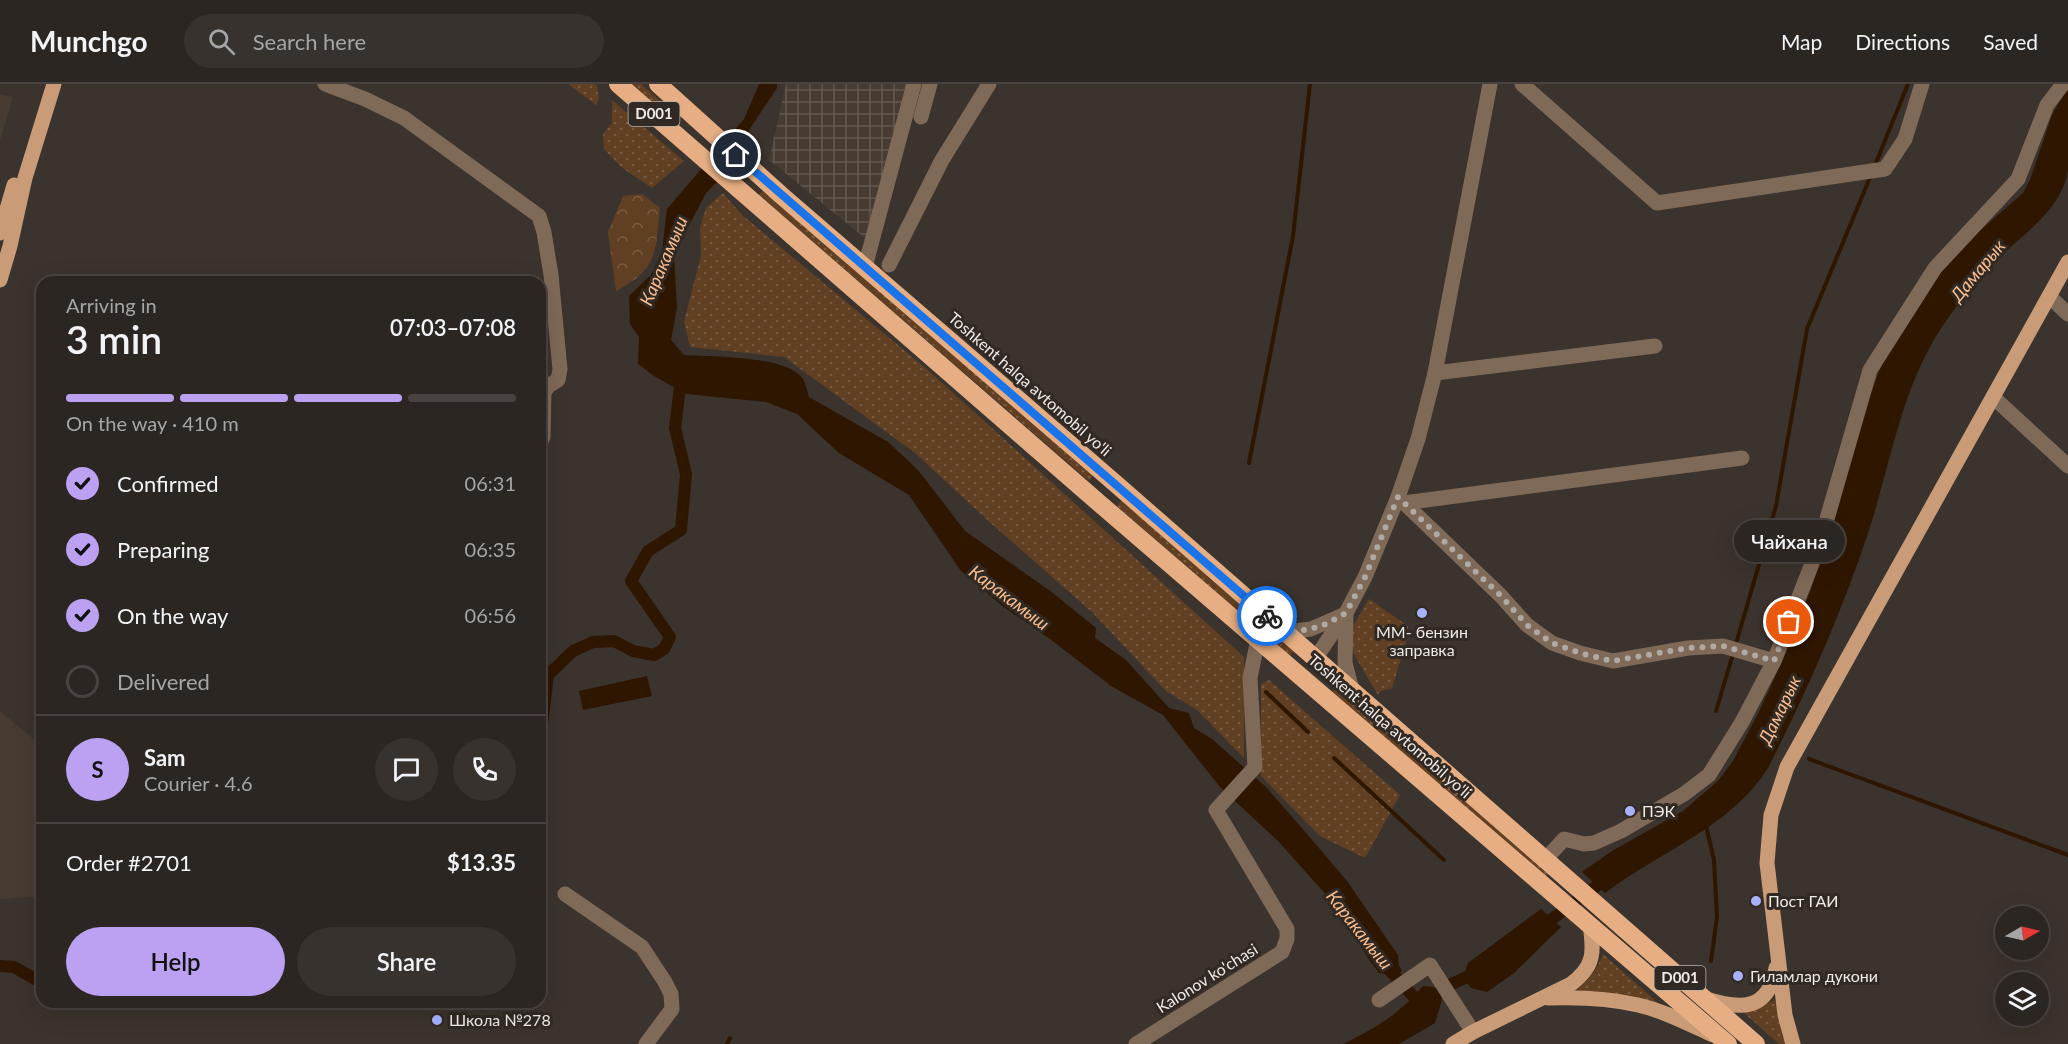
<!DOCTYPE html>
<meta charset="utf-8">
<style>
:root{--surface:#2c2622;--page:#38322f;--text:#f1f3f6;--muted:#a6a5a5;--line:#484340;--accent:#bca0f2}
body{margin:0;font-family:Lato,sans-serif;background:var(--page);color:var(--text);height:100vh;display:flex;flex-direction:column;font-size:22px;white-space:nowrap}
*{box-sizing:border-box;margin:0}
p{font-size:20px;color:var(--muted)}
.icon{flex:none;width:33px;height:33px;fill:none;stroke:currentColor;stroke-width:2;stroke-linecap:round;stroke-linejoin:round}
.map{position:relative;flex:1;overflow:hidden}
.panel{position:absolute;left:36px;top:192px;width:510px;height:732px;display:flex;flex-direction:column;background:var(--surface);border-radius:18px;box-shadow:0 6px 24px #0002,0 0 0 2px var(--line)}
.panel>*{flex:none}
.needle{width:39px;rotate:81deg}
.controls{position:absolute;left:1995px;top:822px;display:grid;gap:12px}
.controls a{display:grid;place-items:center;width:54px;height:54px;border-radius:50%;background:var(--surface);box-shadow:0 6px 24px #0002,0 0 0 2px var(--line);font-size:30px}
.pin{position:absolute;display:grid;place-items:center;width:51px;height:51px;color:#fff;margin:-26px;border:3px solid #fff;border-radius:50%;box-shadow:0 2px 6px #0007}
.courier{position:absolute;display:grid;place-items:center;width:60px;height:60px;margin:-30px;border:4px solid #1a73e8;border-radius:50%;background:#fff;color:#222;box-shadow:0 2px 8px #0007}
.bubble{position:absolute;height:42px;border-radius:21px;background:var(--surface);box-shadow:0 6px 24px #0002,0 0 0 2px var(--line);font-size:20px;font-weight:600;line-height:42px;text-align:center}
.headline em{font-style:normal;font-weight:600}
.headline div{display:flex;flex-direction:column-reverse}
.headline{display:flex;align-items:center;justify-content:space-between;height:102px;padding:0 30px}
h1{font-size:39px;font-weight:600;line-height:45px}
.bar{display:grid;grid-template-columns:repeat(4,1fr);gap:9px 6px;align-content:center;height:72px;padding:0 30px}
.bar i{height:8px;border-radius:4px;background:var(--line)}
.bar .active{background:var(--accent)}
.bar p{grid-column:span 4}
.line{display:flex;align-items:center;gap:15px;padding:0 30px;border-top:2px solid var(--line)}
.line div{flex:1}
.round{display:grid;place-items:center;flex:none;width:63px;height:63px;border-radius:32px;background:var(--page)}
ol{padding:0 30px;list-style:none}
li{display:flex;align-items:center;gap:18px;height:66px}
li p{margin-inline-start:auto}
li .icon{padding:6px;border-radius:50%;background:var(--accent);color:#111;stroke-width:4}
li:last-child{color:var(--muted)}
li i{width:33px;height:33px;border:3px solid var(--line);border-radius:50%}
.action{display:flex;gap:12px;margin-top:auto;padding:12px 30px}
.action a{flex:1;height:69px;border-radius:36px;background:var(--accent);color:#111;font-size:24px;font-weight:600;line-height:69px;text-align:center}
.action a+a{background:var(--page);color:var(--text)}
header{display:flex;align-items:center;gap:36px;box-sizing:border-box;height:84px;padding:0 30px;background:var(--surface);border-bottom:2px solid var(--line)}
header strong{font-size:28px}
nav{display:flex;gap:33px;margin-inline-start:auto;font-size:21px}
.search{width:420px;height:54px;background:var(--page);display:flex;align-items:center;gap:15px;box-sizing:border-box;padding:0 21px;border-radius:33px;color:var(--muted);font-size:22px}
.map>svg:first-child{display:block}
.built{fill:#483b31}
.industrial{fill:url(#industrial-grid)}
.grass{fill:url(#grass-dots)}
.forest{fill:url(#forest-crowns)}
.water{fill:#2f1601}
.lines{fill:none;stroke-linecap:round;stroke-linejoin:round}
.stream{stroke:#2f1601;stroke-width:4}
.canal{stroke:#2f1601;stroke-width:12}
.minor{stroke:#7f6957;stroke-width:15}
.major{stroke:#c99b76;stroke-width:15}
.highway{stroke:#e6ae82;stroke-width:18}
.done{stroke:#b0aaa5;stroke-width:6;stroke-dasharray:0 10.8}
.route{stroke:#1a73e8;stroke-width:8}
.poi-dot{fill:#a7b1fc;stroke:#312923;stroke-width:2}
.labels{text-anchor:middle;stroke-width:6;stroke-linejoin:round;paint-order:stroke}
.shield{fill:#312923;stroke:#b6b0ac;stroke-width:1.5}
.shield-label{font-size:15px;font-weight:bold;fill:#efeae6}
.street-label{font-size:16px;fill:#efeae6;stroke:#312923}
.poi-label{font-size:16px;fill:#efeae6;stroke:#312923;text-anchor:start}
.water-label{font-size:18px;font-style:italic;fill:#fabd8d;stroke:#312923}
</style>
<header>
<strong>Munchgo</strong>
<div class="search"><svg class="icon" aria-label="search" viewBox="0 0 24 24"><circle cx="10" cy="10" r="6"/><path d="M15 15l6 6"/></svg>Search here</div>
<nav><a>Map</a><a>Directions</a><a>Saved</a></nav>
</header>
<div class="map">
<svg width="2068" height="960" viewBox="0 0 2068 960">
<defs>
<pattern id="industrial-grid" width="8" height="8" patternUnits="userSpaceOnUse" patternTransform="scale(1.5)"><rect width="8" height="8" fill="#483b31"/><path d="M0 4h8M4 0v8" fill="none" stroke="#63584f"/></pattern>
<pattern id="grass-dots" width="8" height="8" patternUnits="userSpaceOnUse" patternTransform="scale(1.5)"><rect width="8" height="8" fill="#613f22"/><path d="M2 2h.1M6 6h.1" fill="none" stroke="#785b42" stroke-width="1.8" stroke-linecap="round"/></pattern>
<pattern id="forest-crowns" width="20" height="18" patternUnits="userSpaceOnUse" patternTransform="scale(1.5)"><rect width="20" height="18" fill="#613f22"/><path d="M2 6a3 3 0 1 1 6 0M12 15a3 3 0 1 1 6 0" fill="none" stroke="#785b42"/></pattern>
</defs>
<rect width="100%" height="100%" fill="#3b332d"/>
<!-- built -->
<g class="built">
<polygon points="0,10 13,13 0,57"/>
<polygon points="0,627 42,662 42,814 31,813 0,815"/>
</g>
<!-- industrial -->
<polygon class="industrial" points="786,0 907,0 866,155 769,76"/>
<!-- grass -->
<g class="grass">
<polygon points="568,0 595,0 597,2 599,15 596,21"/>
<polygon points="630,0 641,0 668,23 663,29"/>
<polygon points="612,16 684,77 652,104 621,83 604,65 603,50 612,39"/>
<polygon points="764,105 1094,391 1089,397 759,111"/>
<polygon points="723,109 741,130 929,287 1244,573 1244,674 1197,626 1166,607 1093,529 994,442 915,369 784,273 690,263 684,237 701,172 700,144 706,124"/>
<polygon points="1122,416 1294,567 1290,572 1117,422"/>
<polygon points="1369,515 1408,542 1408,552 1392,604 1381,607 1378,611 1352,567 1352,544"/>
<polygon points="1269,596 1400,711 1365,774 1320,752 1261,692 1261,600"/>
<polygon points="1335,604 1549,789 1544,795 1330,610"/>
<path d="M1603,870L1658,919L1603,908L1576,906C1589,896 1597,886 1603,870Z"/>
<polygon points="1775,916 1788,960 1779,960 1744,929"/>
</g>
<!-- forest -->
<path class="forest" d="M642,110L660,124C655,169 659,184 616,207L608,148L623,112Z"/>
<!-- water -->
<g class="water">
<path d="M759,0H777V4L749,46L746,69L706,109L674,170L677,224L671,256L684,271C711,273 787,271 803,295C806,300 807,307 809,313L888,358L918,386L965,447L1053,509L1096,544L1095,554L1126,576L1169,624L1189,629L1194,644L1212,655L1266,703L1307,750L1347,797L1398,871L1399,882L1402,887L1389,894L1386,890L1379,889L1368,874L1338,824L1278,757L1220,703L1163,631L1111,602L1050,555L1005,524L961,487L909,411L839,369L797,330L766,318L686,310L654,292L638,280L639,253L630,240L629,212L651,191L662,168L667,125L744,35Z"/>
<path d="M2068,3C2068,30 2068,59 2068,85C2063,126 2020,152 1994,179C1973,199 1956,222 1940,246C1901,306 1891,379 1869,446C1842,528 1807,607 1768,684C1731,743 1659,768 1605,809L1582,788L1612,767L1683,727L1718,697L1733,677L1758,630L1786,569L1811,505L1835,435L1867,321L1878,290L1891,262L1940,187L1967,158L2023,109L2030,96L2052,31Z"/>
<polygon points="647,592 652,612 583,626 579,607"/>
<polygon points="1541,825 1561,843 1514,889 1487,908 1471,904 1463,893 1468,879"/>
<path d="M1423,902L1434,903L1442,916L1435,939L1399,960H1343C1376,944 1399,930 1423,902Z"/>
</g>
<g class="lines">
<!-- stream -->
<g class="stream">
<polyline points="1875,81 1908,0"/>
<polyline points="1249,379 1293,152 1310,0"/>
<polyline points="1735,563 1776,422 1807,245 1871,91"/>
<polyline points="1266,608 1308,648"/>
<polyline points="1716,627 1733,570"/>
<polyline points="1334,674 1444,776"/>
<polyline points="1809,675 2068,771"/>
<polyline points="1706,742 1714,776 1717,833 1711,877"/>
<polyline points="727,960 730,954"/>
</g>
<!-- canal -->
<g class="canal">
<polyline points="540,658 548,591 573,567 593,558 614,557 633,567 654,571 664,565 670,553 631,497 648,467 681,446 686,390 675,344 681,295"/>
<polyline points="1541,843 1609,793"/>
<polyline points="1383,879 1423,923"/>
<polyline points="0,882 14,883 42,899"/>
<polyline points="1438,910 1445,903 1478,888"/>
</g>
<!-- minor -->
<g class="minor">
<polyline points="325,0 365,15 404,34 539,132 544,148 551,191 560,285 558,296 548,302 544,309 543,353 540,359"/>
<polyline points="1522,0 1657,119 1885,85 1905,55 1922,0"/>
<polyline points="921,33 930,0"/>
<polyline points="889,181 942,76 989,0"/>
<polyline points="865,183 914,0"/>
<polyline points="2049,212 2068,230"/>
<polyline points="1435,289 1655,262"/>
<polyline points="1993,313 2068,382"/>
<polyline points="1398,413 1501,512 1527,541 1552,559 1580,569 1613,577 1688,564 1723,562 1774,577"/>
<polyline points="1404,419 1742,374"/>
<polyline points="1346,529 1345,579 1352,606"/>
<polyline points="1285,548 1311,545 1343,531"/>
<polyline points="1315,575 1346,529 1365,493 1398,413 1418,355 1435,289 1490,0"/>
<polyline points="1545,776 1564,755 1584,760 1594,759 1621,747 1684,710 1709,691 1742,638 1774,577 1820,459 1870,286 1935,184 2018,95 2047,21 2063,0"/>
<polyline points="565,810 642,863 665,898 671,910 672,925 646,960"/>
<polyline points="1379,916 1430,881 1473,948"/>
<polyline points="1136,960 1282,868 1287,855 1287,845 1216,726 1255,683 1250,594 1258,555"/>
</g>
<!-- major -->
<g class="major">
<polyline points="0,149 14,101"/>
<polyline points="0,196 10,162 25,94 54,0"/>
<path d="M1548,914C1578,913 1609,914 1638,921C1664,927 1689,940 1713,951"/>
<path d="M1706,915C1741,926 1768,927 1776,884"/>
<path d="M1453,960L1473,948L1571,900C1595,882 1594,868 1590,840"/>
<polyline points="1793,960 1785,931 1767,779 1771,731 1787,683 2068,178"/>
</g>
<!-- highway -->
<g class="highway">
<polyline points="618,0 1099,419 1728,960"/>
<polyline points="658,0 781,111 1116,400 1756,960"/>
</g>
</g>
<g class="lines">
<!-- done -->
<polyline class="done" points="1267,532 1285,548 1295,548 1322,542 1346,529 1365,493 1398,413 1501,512 1527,541 1552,559 1580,569 1612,577 1688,564 1723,562 1774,577 1789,538"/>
<!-- route -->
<polyline class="route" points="736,71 1267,532"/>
</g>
<!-- markers -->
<g class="poi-dot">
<circle cx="1422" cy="529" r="6"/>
<circle cx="1630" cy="727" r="6"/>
<circle cx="1756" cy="817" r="6"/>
<circle cx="1738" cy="892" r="6"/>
<circle cx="437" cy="936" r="6"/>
</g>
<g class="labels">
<!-- shield labels -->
<g class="shield">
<rect x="628.5" y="18" width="51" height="24" rx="4.5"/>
<rect x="1654.5" y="882" width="51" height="24" rx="4.5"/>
</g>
<g class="shield-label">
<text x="654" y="35">D001</text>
<text x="1680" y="899">D001</text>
</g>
<!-- street labels -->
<g class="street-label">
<text transform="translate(1030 300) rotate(41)" y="6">Toshkent halqa avtomobil yo'li</text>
<text transform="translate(1390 642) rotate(41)" y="6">Toshkent halqa avtomobil yo'li</text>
<text transform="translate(1207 894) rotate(-32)" y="6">Kalonov ko'chasi</text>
</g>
<!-- poi labels -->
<g class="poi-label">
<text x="1422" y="554" text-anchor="middle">ММ- бензин<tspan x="1422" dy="18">заправка</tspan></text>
<text x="1642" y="733">ПЭК</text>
<text x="1768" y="823">Пост ГАИ</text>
<text x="1750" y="898">Гиламлар дукони</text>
<text x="449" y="942">Школа №278</text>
</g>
<!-- water labels -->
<g class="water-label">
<text transform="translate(664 177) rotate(-67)" y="6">Каракамыш</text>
<text transform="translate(1978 187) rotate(-50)" y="6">Дамарык</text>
<text transform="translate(1009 514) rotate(37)" y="6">Каракамыш</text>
<text transform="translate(1780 626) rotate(-64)" y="6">Дамарык</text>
<text transform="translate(1359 846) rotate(52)" y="6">Каракамыш</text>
</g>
</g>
</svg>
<div class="controls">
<a><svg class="needle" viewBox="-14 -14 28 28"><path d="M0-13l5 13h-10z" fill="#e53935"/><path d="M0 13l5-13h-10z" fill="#a6a5a5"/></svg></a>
<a><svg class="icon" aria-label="layers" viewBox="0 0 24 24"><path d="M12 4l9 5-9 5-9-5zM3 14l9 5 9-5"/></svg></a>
</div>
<div class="pin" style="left:1789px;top:538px;background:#ea580c"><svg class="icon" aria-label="bag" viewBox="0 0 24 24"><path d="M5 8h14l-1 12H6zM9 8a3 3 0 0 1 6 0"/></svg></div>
<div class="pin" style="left:736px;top:71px;background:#1f2937"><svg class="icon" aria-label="home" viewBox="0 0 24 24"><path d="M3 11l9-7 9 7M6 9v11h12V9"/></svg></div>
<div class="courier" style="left:1267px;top:532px"><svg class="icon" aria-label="bike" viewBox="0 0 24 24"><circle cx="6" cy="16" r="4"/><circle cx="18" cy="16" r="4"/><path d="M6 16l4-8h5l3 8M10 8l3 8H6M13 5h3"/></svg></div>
<div class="bubble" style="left:1734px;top:436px;width:111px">Чайхана</div>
<section class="panel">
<div class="headline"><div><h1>3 min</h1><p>Arriving in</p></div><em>07:03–07:08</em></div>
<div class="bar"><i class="active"></i><i class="active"></i><i class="active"></i><i></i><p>On the way · 410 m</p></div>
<ol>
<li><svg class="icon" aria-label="check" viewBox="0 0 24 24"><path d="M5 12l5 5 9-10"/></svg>Confirmed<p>06:31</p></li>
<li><svg class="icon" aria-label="check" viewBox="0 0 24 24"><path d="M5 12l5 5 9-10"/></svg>Preparing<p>06:35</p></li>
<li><svg class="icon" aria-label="check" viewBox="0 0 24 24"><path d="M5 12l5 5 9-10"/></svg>On the way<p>06:56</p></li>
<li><i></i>Delivered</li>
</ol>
<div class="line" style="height:108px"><b class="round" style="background:var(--accent);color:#111">S</b><div><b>Sam</b><p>Courier · 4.6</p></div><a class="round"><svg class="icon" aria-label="chat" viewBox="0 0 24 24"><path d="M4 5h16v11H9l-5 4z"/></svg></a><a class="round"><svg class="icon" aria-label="phone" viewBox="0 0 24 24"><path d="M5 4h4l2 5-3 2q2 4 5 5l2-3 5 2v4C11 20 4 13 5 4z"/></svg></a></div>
<div class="line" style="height:78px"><div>Order #2701</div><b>$13.35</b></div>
<div class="action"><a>Help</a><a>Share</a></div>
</section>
</div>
